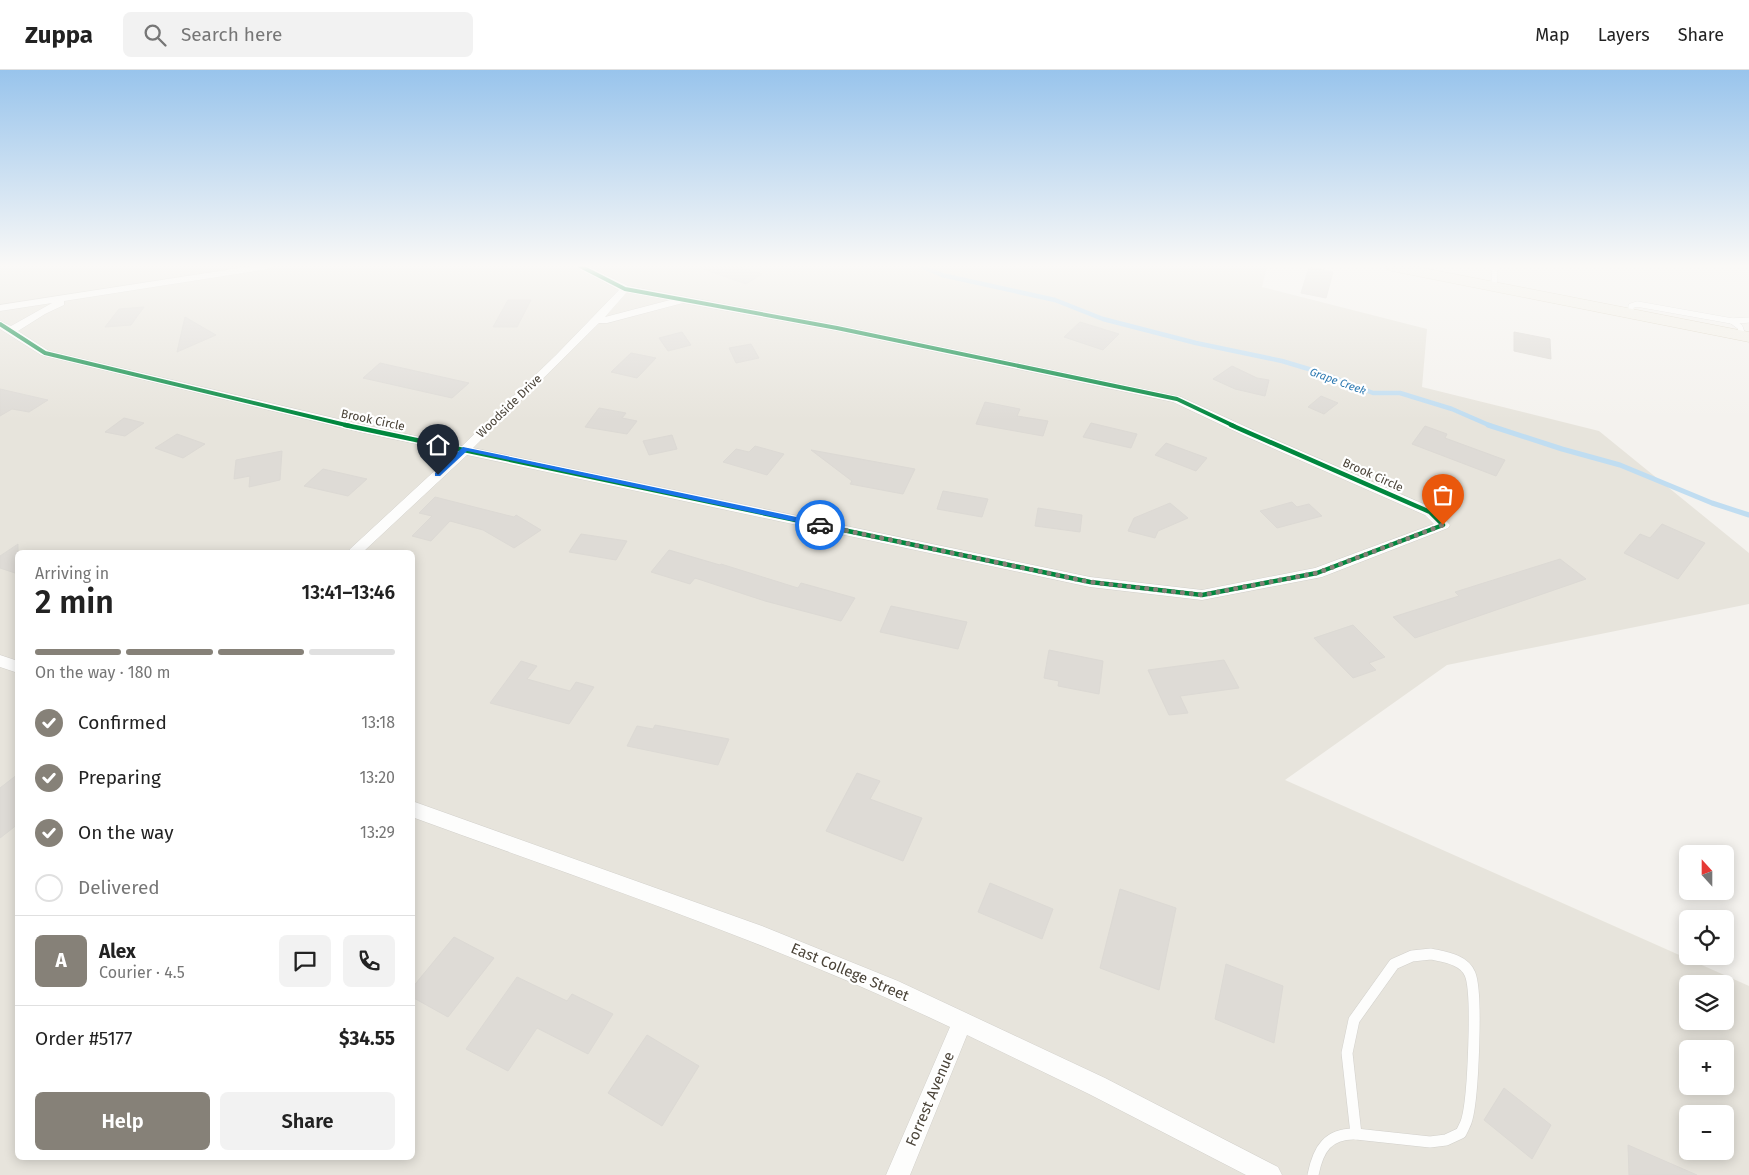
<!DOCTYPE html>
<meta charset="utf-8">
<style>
:root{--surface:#fff;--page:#f2f2f2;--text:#222;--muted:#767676;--line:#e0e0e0;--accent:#868178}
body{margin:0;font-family:"Fira Sans",sans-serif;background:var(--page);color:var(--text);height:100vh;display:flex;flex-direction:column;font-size:19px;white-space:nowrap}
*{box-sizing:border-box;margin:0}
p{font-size:16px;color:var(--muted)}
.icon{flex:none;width:28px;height:28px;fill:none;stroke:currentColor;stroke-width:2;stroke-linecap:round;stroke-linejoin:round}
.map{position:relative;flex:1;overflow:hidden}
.sheet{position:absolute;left:15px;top:480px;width:400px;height:610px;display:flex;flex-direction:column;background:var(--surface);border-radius:8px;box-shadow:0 2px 12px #0003}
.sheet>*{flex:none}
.needle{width:32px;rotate:339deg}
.buttons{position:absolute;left:1679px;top:775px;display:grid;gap:10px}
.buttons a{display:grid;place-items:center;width:55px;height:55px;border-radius:8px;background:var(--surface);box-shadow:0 2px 12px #0003;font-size:25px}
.pin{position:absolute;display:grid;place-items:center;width:42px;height:42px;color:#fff;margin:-51px -21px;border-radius:50% 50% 50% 0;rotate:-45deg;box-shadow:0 0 5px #0007}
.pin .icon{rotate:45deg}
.courier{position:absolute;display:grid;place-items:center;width:50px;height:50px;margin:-25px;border:4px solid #1a73e8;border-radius:50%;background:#fff;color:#222;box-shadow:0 1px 6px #0007}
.overview em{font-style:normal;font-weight:600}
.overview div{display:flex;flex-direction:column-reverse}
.overview{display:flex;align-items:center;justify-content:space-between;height:85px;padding:0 20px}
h1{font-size:32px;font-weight:600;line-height:38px}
.bar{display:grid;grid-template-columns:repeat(4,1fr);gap:8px 5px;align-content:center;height:60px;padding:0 20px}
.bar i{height:6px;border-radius:4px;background:var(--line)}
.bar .selected{background:var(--accent)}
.bar p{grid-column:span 4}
.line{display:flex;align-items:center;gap:12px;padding:0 20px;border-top:1px solid var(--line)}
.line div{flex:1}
.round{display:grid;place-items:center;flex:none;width:52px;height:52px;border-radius:8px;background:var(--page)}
ol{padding:0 20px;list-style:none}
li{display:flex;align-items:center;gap:15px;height:55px}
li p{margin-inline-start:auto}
li .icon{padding:5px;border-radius:50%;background:var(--accent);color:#fff;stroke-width:4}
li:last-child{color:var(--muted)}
li i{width:28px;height:28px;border:2px solid var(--line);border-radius:50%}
.action{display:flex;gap:10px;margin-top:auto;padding:10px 20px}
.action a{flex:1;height:58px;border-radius:8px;background:var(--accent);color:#fff;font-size:20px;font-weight:600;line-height:58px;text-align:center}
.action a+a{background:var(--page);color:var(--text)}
header{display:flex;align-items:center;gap:30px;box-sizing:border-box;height:70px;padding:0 25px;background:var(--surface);border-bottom:1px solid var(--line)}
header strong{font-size:24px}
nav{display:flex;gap:28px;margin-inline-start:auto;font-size:18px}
.search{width:350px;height:45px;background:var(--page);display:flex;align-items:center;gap:12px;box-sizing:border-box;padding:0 18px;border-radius:8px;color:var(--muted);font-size:19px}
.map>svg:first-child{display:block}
.residential{fill:#e7e4dc;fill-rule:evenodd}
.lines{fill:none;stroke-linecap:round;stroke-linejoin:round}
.stream-far1{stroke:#c0ddf1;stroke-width:4.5}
.stream{stroke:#c0ddf1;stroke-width:5}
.building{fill:#dedbd6;stroke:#dcd9d4}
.lane-far1-casing{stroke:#d2d0cb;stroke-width:6}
.lane-casing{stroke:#d2d0cb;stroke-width:12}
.street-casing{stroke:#d2d0cb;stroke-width:1}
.primary-casing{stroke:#d6cebb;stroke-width:1}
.lane-far1{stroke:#fdfdfc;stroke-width:5.5}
.lane{stroke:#fdfdfc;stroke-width:11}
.street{fill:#fdfdfc;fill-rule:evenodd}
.primary{fill:#f2efe6;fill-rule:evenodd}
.cycleway-far1-casing{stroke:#fff;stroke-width:6}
.cycleway-casing{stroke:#fff;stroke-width:7}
.cycleway-far1{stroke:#00873e;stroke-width:4}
.cycleway{stroke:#00873e;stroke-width:4.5}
.route{fill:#1a73e8}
.done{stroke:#868178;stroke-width:5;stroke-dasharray:0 9}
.labels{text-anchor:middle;stroke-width:4.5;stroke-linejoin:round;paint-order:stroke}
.far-water-label{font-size:11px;font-style:italic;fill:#2e7ab2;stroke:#fff}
.street-label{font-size:12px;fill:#4b4439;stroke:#fff}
.near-street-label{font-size:15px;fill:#4b4439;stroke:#fff}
</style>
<header>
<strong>Zuppa</strong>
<div class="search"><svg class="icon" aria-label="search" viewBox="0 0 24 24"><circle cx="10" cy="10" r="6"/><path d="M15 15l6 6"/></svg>Search here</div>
<nav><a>Map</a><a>Layers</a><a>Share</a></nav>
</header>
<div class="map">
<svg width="1749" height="1105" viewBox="0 0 1749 1105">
<rect width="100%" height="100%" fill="#f4f2ee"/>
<!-- residential -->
<path class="residential" d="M0,196H1267L1262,217L1427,259L1422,317L1599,361L1749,483V534L1447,595L1285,710L1749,916V1105H0ZM18,482H412V1088H18ZM1688,914H1725V951H1688ZM1688,979H1725V1016H1688ZM1688,1044H1725V1081H1688Z"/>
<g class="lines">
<!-- stream-far1 -->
<polyline class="stream-far1" points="921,196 942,205 1055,230 1103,249 1196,273 1282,291 1322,303 1373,323 1400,323 1452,339 1491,356"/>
<!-- stream -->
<polyline class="stream" points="1488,355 1562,379 1620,395 1712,433 1749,445"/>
</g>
<!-- building -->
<g class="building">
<polygon points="700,196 737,196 762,204 746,214 700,198"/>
<polygon points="1309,197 1333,202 1326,228 1301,223"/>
<polygon points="508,230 531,230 517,257 493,257"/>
<polygon points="144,237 131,255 105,257 119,239"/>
<polygon points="185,247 216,265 177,282"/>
<polygon points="1080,252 1119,264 1103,280 1064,267"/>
<polygon points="682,262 691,275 668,281 659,268"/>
<polygon points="1514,262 1550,269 1551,289 1514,281"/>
<polygon points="751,274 759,288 736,293 729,278"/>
<polygon points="631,283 656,288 637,308 611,302"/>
<polygon points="380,293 469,313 452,328 363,308"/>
<polygon points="1232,296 1257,308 1269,310 1265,326 1235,319 1213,309"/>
<polygon points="0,319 48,330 29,342 12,339 0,346"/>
<polygon points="1321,326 1338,333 1324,344 1308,337"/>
<polygon points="985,332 1020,339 1017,346 1048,351 1043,366 976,354"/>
<polygon points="599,338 626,343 622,348 637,351 627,364 585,357"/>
<polygon points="124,348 144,353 125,366 105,362"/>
<polygon points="1091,353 1137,364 1131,378 1083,367"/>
<polygon points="1425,356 1447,364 1445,368 1505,390 1496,406 1412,374"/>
<polygon points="177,364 205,374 183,388 155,378"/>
<polygon points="672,365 677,379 649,385 643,371"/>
<polygon points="1166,373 1207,388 1196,401 1155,385"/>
<polygon points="755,376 784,384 767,405 723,392 736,379 749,382"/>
<polygon points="811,380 915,399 903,424 850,414 852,411"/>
<polygon points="282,381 280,410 249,417 250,406 234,409 236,390"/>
<polygon points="323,399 367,409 348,426 304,416"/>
<polygon points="943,421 988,429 982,447 937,439"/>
<polygon points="435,427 514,447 516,445 541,460 514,478 483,460 450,451 431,471 412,466 432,446 419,443"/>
<polygon points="1292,432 1297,437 1309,434 1322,446 1277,458 1260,441"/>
<polygon points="1170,433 1188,448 1158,461 1155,468 1128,461 1134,448"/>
<polygon points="1038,438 1082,445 1080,462 1035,456"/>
<polygon points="1662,454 1705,473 1678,509 1624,483 1640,464 1650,468"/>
<polygon points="581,464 627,471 616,490 569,482"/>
<polygon points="18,474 18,504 0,498 0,486"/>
<polygon points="669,480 720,495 721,494 798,518 801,513 855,528 841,551 765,531 695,508 690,514 651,502"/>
<polygon points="1560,489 1586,509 1415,568 1393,547 1459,526 1455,522"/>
<polygon points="891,536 967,552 958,579 880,562"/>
<polygon points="1353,555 1385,587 1369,593 1376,600 1353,608 1314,568"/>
<polygon points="1049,580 1103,591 1099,624 1058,616 1059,611 1044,608"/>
<polygon points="1224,590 1239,618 1180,626 1188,643 1169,645 1148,600"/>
<polygon points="521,591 537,596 527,609 570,621 576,612 594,617 569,654 490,633"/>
<polygon points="655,655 729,669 718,695 627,676 637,656 653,659"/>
<polygon points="857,703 880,711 870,729 922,748 903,791 826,761"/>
<polygon points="18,704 18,754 0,768 0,718"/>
<polygon points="990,813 1053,839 1042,869 978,842"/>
<polygon points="1120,819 1176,838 1159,920 1100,898"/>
<polygon points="454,867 494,888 448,947 412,927 412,918"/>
<polygon points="1226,894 1283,916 1274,973 1215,949"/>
<polygon points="517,907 567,931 572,924 613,944 588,984 537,958 508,1001 466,979"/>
<polygon points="647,965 699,996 662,1056 608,1023"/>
<polygon points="1504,1018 1551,1055 1532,1089 1484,1050"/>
<polygon points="1628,1075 1697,1105 1629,1105"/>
</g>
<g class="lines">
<defs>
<g id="lane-far1">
<polyline points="1494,216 1495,196"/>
<polyline points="1631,243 1631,236 1637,234 1732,251 1740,257 1743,266"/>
<polyline points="1732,251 1749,250"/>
</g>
<g id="lane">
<path d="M1431,884C1444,887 1464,889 1470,904C1478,923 1473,1027 1467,1049C1466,1054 1463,1058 1461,1063L1446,1070L1430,1072L1356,1064L1347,983L1354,950L1394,894L1412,886Z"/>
<path d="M1313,1105C1318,1079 1328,1063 1356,1064"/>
</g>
<g id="street">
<path d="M252,196H273L268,199L64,231V235L45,244L18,261L49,281L364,355L462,376L556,285L619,220L575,196H587L628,216L837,255L1181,327L1253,360L1435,439L1450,455L1448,458L1322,507L1202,530L1090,517L467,385L363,482H348L350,479L455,382L364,363L41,285L0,259V251L11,256L52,233L0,241V235ZM627,222L670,230L605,247ZM683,233L837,261L1173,332L1245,366L1425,445L1434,454L1315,498L1202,520L1090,507L473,378L599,253H607Z"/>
<polygon points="0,585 18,591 18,603 0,597"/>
<path d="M412,731L762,856L898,911L1105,1008L1278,1097L1282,1105H1246L1089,1024L967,965L910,1105H886L950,957C776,874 593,813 412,747Z"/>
</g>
<polygon id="primary" points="1384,196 1413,196 1749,262 1749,272 1392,201 1387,199"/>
</defs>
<!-- lane-far1 casing -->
<use href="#lane-far1" class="lane-far1-casing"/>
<!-- lane casing -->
<use href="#lane" class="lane-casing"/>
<!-- street casing -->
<use href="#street" class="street-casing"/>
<!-- primary casing -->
<use href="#primary" class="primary-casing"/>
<!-- lane-far1 -->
<use href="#lane-far1" class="lane-far1"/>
<!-- lane -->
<use href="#lane" class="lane"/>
<!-- street -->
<use href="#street" class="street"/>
<!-- primary -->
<use href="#primary" class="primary"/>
<defs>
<g id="cycleway-far1">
<polyline points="580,196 625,219 837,258 1177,329 1234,356"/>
<polyline points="0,254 45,283 350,356"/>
</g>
<polyline id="cycleway" points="345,355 1090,512 1202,525 1317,503 1443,455 1430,442 1231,355"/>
</defs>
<!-- cycleway-far1 casing -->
<use href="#cycleway-far1" class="cycleway-far1-casing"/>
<!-- cycleway casing -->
<use href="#cycleway" class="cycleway-casing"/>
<!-- cycleway-far1 -->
<use href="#cycleway-far1" class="cycleway-far1"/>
<!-- cycleway -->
<use href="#cycleway" class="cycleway"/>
</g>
<!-- sky -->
<linearGradient id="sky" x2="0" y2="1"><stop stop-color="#98c4ec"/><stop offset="0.56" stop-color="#faf9f7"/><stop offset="1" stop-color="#faf9f7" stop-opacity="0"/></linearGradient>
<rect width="1749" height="350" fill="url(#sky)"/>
<!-- route -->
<polygon class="route" points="463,377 820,452 824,455 820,457 467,381 440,406 435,406 435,403"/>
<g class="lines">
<!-- done -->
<polyline class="done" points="820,455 1090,512 1202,525 1317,503 1443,455"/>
</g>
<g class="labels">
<!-- far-water labels -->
<g class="far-water-label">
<text transform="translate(1338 311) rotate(20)" y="4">Grape Creek</text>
</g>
<!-- street labels -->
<g class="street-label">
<text transform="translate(509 336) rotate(-44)" y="4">Woodside Drive</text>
<text transform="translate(373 350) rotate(12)" y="4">Brook Circle</text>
<text transform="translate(1373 405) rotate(24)" y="4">Brook Circle</text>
</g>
<!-- near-street labels -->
<g class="near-street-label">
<text transform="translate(850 902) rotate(23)" y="5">East College Street</text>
<text transform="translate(930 1029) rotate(-67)" y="5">Forrest Avenue</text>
</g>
</g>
</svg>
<div class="buttons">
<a><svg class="needle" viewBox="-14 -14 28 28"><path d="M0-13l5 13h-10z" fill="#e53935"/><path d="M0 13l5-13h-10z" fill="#767676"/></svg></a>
<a><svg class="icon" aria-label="locate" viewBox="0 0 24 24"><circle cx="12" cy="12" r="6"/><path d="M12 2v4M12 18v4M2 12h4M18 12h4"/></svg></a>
<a><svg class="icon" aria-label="layers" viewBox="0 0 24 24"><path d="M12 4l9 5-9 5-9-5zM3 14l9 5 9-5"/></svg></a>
<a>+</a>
<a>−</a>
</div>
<div class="pin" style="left:1443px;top:455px;background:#ea580c"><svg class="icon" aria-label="bag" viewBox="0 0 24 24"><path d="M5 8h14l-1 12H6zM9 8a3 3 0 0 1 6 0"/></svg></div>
<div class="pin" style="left:438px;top:405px;background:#1f2937"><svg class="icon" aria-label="home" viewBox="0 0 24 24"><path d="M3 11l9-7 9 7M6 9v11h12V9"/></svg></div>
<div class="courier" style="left:820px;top:455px"><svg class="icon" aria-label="car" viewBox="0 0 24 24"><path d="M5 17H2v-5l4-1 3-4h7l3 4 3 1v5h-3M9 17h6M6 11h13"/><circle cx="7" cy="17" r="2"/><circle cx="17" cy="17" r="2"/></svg></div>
<section class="sheet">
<div class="overview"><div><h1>2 min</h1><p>Arriving in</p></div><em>13:41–13:46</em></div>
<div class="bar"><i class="selected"></i><i class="selected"></i><i class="selected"></i><i></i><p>On the way · 180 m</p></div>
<ol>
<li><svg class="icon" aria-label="check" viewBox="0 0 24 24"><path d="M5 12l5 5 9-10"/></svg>Confirmed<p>13:18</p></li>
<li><svg class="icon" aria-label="check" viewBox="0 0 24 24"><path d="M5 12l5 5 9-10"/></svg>Preparing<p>13:20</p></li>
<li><svg class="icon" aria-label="check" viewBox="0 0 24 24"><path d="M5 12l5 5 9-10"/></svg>On the way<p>13:29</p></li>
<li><i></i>Delivered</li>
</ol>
<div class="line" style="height:90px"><b class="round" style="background:var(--accent);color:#fff">A</b><div><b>Alex</b><p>Courier · 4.5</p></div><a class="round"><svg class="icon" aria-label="chat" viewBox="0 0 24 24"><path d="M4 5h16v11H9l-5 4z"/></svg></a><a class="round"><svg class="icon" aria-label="phone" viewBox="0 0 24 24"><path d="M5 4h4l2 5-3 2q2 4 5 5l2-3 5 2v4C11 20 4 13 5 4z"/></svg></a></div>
<div class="line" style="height:65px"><div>Order #5177</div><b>$34.55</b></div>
<div class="action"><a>Help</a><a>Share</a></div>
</section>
</div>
